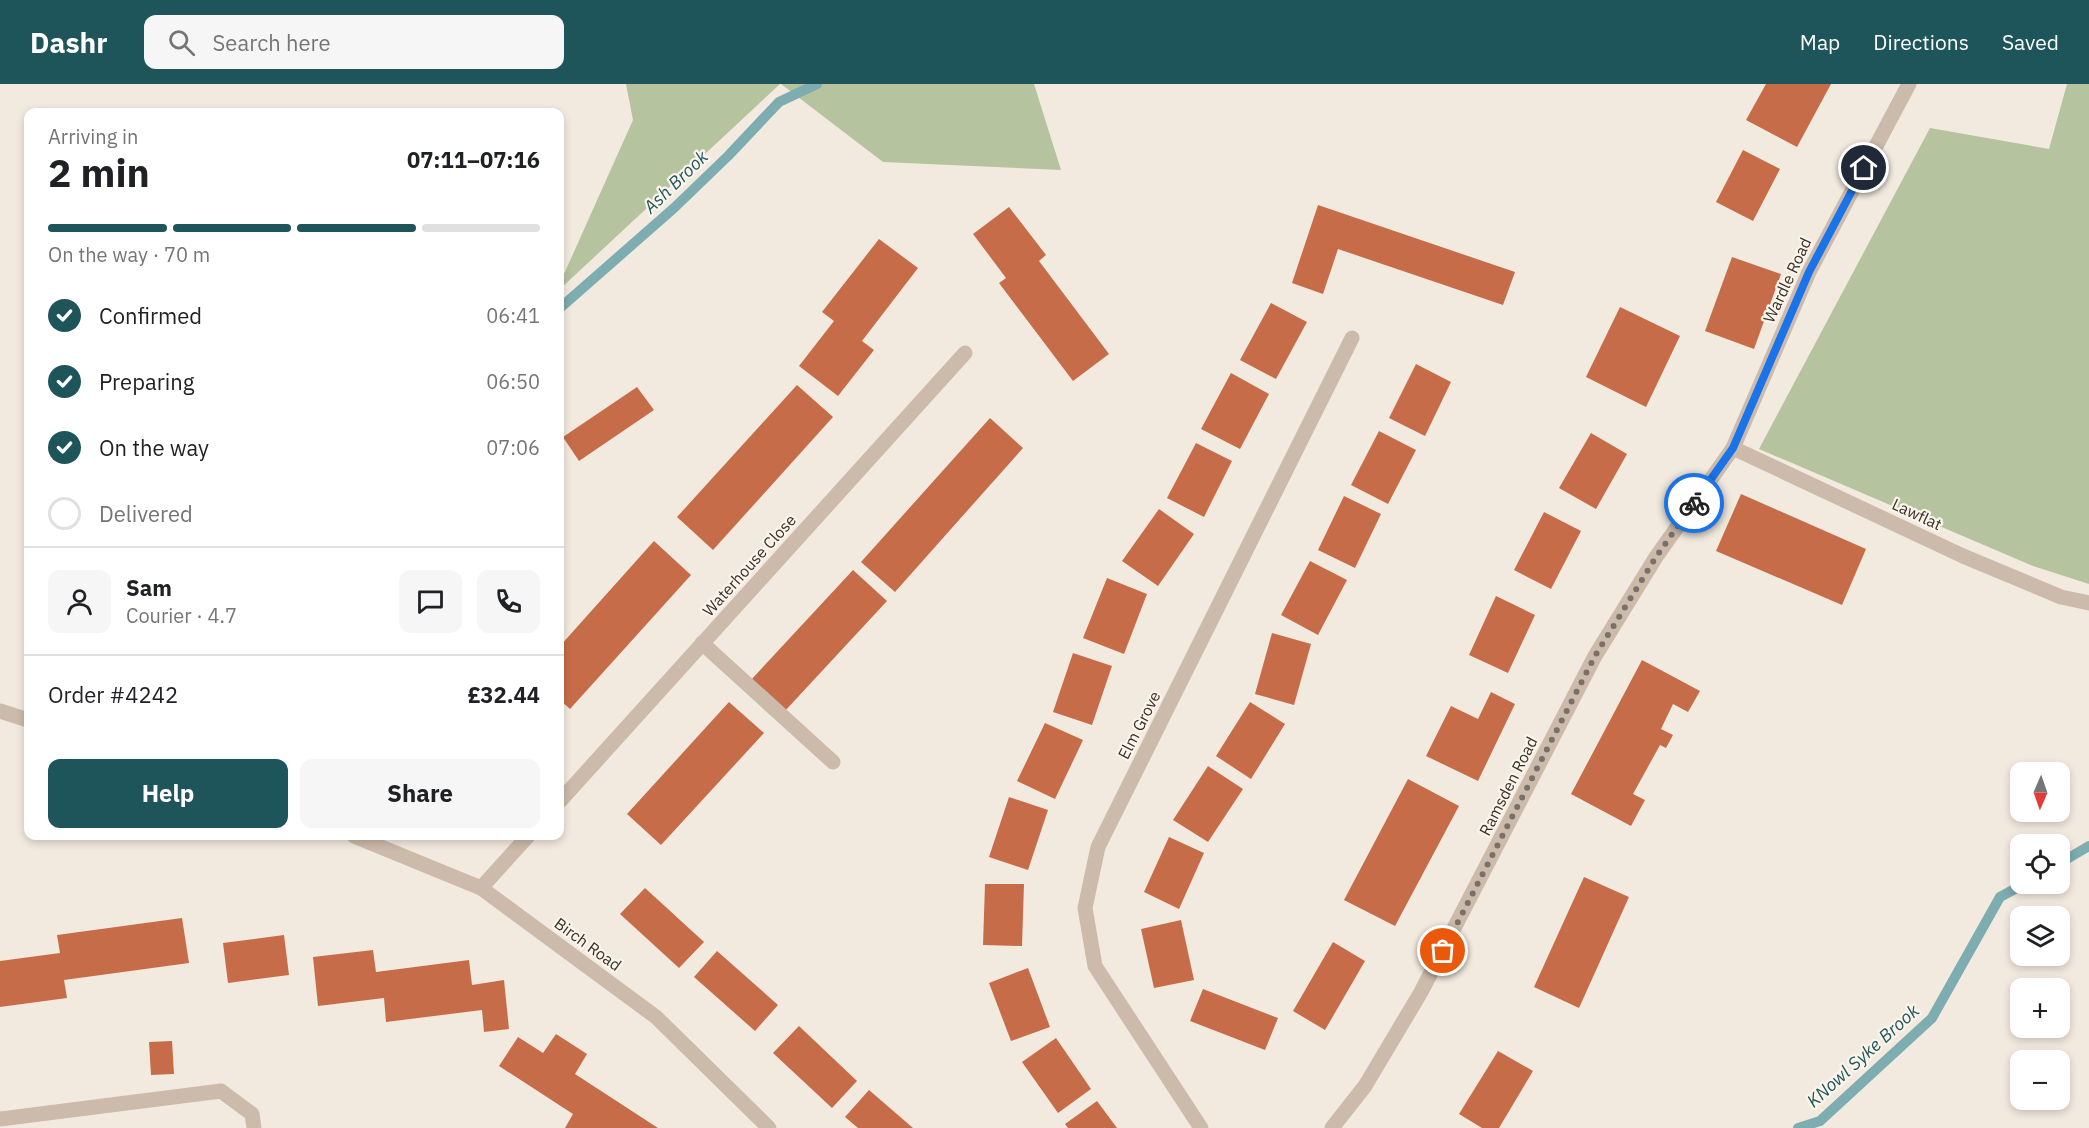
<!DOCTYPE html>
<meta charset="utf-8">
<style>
:root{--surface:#fff;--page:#f6f6f6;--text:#202124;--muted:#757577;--line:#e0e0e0;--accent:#1e555b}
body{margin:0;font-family:"IBM Plex Sans",sans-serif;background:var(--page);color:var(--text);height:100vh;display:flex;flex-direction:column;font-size:22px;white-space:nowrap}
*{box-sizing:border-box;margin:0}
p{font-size:20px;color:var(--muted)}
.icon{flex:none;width:33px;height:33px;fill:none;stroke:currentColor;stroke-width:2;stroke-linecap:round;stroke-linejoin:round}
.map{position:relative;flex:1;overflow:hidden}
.drawer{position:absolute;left:24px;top:24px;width:540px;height:732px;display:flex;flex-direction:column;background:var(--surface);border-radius:12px;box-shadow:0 3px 9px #0003}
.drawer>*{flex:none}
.needle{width:39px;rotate:182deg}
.controls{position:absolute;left:2010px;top:678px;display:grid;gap:12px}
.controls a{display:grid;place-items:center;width:60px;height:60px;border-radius:12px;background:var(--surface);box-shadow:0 3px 9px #0003;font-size:30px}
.pin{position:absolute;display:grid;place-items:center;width:51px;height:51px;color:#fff;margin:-26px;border:3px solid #fff;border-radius:50%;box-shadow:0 2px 6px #0007}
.courier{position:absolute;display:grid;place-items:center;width:60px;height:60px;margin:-30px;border:4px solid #1a73e8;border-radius:50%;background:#fff;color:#222;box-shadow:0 2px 8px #0007}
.headline em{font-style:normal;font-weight:800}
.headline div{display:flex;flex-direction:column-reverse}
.headline{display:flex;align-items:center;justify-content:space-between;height:102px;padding:0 24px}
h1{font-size:39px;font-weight:800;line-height:45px}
.bar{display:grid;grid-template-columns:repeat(4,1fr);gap:9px 6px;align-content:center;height:72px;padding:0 24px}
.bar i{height:8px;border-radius:4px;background:var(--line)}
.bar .active{background:var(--accent)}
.bar p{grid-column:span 4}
.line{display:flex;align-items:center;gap:15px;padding:0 24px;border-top:2px solid var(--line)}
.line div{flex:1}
.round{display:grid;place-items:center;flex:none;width:63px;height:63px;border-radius:12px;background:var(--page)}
ol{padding:0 24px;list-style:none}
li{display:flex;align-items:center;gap:18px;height:66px}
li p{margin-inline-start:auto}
li .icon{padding:6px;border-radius:50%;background:var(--accent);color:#fff;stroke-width:4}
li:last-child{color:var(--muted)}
li i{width:33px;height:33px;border:3px solid var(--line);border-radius:50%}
.action{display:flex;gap:12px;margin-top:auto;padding:12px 24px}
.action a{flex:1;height:69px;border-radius:12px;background:var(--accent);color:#fff;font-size:24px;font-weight:800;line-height:69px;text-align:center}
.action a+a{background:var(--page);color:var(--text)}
header{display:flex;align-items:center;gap:36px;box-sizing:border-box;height:84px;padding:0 30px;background:var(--accent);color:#fff}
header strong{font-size:28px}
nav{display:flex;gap:33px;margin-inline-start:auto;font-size:21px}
.search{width:420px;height:54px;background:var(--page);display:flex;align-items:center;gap:15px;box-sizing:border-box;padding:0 21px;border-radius:12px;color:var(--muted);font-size:22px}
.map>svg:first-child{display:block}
.green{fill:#b5c39e}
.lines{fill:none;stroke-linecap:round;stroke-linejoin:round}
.stream{stroke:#7dacb1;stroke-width:10}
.building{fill:#c76c49}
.service{stroke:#cba;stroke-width:15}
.minor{stroke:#cba;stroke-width:15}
.tertiary{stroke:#cba;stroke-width:15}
.done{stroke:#7a7069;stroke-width:6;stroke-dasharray:0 10.8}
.route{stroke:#1a73e8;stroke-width:8}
.labels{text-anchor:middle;stroke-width:4.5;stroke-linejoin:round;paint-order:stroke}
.street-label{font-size:16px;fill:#392f2a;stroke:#faf4eb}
.water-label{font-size:18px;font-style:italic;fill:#1e555b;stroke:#faf4eb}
</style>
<header>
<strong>Dashr</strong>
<div class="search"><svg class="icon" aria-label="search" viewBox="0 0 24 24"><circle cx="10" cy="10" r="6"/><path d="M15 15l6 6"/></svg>Search here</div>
<nav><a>Map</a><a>Directions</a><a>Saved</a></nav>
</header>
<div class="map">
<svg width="2089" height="1044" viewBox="0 0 2089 1044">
<rect width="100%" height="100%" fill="#f3eadf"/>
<!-- green -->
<g class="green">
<polygon points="626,0 780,0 560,205 560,199 633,36"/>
<polygon points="781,0 1034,0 1061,86 883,78"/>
<polygon points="2067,0 2089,0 2089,500 2033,482 1759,365 1930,44 2049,65"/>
</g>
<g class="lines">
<!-- stream -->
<g class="stream">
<polyline points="560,224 674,124 728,72 779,18 817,0"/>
<polyline points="2060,779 2089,762"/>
<polyline points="1798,1044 1820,1037 1932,934 2000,813 2024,800"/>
</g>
</g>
<!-- building -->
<g class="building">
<polygon points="1766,0 1831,0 1797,63 1746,36"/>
<polygon points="1743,66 1780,85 1753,137 1716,118"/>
<polygon points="1318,121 1515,188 1503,221 1338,165 1323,210 1292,199"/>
<polygon points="1009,123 1046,171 1039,177 1109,270 1073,297 999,199 1006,194 973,150"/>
<polygon points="879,155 918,184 862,257 874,266 838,312 799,282 834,237 822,228"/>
<polygon points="1732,173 1781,190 1754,265 1705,247"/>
<polygon points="1271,219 1307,238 1276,295 1240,276"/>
<polygon points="1620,223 1680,252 1646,323 1586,293"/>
<polygon points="1416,280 1451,298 1425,352 1389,334"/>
<polygon points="1231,289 1269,310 1240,365 1201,345"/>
<polygon points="797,301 833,333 713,466 677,433"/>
<polygon points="637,303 654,326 579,377 563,353"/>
<polygon points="990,334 1023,364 895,508 861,478"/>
<polygon points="1379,347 1416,366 1388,420 1351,401"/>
<polygon points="1591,349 1627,370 1596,425 1559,404"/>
<polygon points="1196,359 1232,377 1204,433 1167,414"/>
<polygon points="1741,410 1866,465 1842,521 1716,467"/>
<polygon points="1344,412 1381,430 1355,484 1318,466"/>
<polygon points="1159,425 1194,450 1158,502 1122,477"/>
<polygon points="1544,428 1581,447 1551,505 1514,486"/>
<polygon points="654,457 691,491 570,625 560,616 560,562"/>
<polygon points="1310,477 1347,496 1318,551 1281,531"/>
<polygon points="853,486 887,517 784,628 750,597"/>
<polygon points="1107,494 1147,510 1124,570 1083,554"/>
<polygon points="1496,512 1535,531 1508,589 1469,571"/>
<polygon points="1272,549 1311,560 1294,621 1255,610"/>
<polygon points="1073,569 1112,582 1092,641 1053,628"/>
<polygon points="1642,576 1700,607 1688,628 1673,620 1661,645 1673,651 1666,664 1660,661 1633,710 1645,716 1631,742 1571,710"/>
<polygon points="1491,608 1515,620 1478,697 1426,672 1451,622 1478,635"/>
<polygon points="729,618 764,649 661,761 627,730"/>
<polygon points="1250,618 1285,640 1251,695 1216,672"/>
<polygon points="1045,639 1083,656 1055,715 1017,697"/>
<polygon points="1208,682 1243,705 1208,758 1173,736"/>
<polygon points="1408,695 1459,722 1395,842 1344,816"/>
<polygon points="1009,713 1048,726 1028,786 989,773"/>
<polygon points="1169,753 1204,769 1179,825 1144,808"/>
<polygon points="1584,793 1629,813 1579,924 1534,903"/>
<polygon points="985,800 1024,800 1022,862 983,861"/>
<polygon points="645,804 704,858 679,884 620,830"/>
<polygon points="182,834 189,879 64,896 67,914 0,923 0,877 60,869 57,851"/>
<polygon points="1181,836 1194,896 1154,904 1141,845"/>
<polygon points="284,851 289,891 228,899 223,859"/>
<polygon points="1333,858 1365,877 1325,946 1293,927"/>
<polygon points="373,866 376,888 469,876 472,901 504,896 509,945 484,948 482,926 386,938 384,914 318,922 313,873"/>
<polygon points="717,867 778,921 755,947 694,893"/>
<polygon points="1028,884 1050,943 1011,957 989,899"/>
<polygon points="1203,905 1278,934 1265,966 1190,937"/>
<polygon points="799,942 857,997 832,1024 773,969"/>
<polygon points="556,950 587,970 575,990 658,1044 565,1044 573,1030 499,982 518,953 543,969"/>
<polygon points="1056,954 1091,1005 1058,1029 1022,978"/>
<polygon points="172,957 174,990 151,991 149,958"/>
<polygon points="1498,967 1533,987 1499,1044 1482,1044 1459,1030"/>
<polygon points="869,1006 913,1044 858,1044 845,1033"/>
<polygon points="1097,1017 1117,1044 1068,1044 1065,1040"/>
</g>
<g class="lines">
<!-- service -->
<g class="service">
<polyline points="702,559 833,678"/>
<polyline points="0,1035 221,1007 252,1030 254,1044"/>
</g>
<!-- minor -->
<g class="minor">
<polyline points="1733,364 1963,472 2061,513 2089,519"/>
<polyline points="560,717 965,269"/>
<polyline points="481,804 528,752"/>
<polyline points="1201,1044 1095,882 1085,824 1098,763 1352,254"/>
</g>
<!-- tertiary -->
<g class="tertiary">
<polyline points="0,627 28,636"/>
<polyline points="354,752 481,804 656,933 769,1044"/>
<polyline points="1332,1044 1365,1002 1421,908 1595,572 1656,473 1733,364 1809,188 1909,0"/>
</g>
</g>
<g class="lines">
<!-- done -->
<polyline class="done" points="1443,867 1595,572 1656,473 1694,419"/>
<!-- route -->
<polyline class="route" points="1694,419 1733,364 1809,188 1864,84"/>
</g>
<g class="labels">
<!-- street labels -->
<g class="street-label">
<text transform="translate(1787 196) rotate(-65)" y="6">Wardle Road</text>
<text transform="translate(1917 430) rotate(25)" y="6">Lawflat</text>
<text transform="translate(749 481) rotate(-48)" y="6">Waterhouse Close</text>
<text transform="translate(1139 641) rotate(-63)" y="6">Elm Grove</text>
<text transform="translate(1508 702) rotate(-63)" y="6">Ramsden Road</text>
<text transform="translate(588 860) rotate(36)" y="6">Birch Road</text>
</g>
<!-- water labels -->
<g class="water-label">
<text transform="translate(676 98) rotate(-44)" y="6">Ash Brook</text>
<text transform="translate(1863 972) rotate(-42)" y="6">KNowl Syke Brook</text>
</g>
</g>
</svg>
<div class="controls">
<a><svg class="needle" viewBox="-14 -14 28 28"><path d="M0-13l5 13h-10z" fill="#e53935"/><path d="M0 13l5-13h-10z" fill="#757577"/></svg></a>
<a><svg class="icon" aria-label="locate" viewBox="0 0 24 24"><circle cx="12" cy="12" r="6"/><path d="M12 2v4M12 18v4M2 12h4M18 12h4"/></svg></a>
<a><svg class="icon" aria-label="layers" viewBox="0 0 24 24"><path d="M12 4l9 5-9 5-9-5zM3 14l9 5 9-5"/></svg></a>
<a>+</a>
<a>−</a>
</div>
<div class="pin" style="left:1443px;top:867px;background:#ea580c"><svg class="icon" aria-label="bag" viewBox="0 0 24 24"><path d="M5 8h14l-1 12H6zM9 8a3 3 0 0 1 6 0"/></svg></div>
<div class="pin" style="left:1864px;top:84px;background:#1f2937"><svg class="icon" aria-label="home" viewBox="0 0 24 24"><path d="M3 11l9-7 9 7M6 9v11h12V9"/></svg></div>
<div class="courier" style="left:1694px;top:419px"><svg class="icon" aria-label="bike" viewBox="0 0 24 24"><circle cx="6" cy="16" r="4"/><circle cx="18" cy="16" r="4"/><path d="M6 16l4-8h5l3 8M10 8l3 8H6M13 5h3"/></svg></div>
<section class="drawer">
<div class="headline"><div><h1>2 min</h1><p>Arriving in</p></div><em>07:11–07:16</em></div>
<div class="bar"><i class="active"></i><i class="active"></i><i class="active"></i><i></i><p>On the way · 70 m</p></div>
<ol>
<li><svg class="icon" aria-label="check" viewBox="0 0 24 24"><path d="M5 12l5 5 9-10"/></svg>Confirmed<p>06:41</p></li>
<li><svg class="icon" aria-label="check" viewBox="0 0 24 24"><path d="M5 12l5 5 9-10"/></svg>Preparing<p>06:50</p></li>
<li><svg class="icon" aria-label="check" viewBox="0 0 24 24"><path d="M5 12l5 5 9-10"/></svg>On the way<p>07:06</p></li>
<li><i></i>Delivered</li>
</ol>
<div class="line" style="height:108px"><a class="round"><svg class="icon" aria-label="person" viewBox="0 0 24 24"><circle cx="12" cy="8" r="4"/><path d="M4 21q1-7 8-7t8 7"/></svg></a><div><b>Sam</b><p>Courier · 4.7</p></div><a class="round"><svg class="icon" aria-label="chat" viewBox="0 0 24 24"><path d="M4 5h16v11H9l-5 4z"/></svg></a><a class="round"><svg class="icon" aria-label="phone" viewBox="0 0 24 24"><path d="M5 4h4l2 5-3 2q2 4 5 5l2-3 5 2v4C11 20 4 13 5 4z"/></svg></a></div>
<div class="line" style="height:78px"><div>Order #4242</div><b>£32.44</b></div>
<div class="action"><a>Help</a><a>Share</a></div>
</section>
</div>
